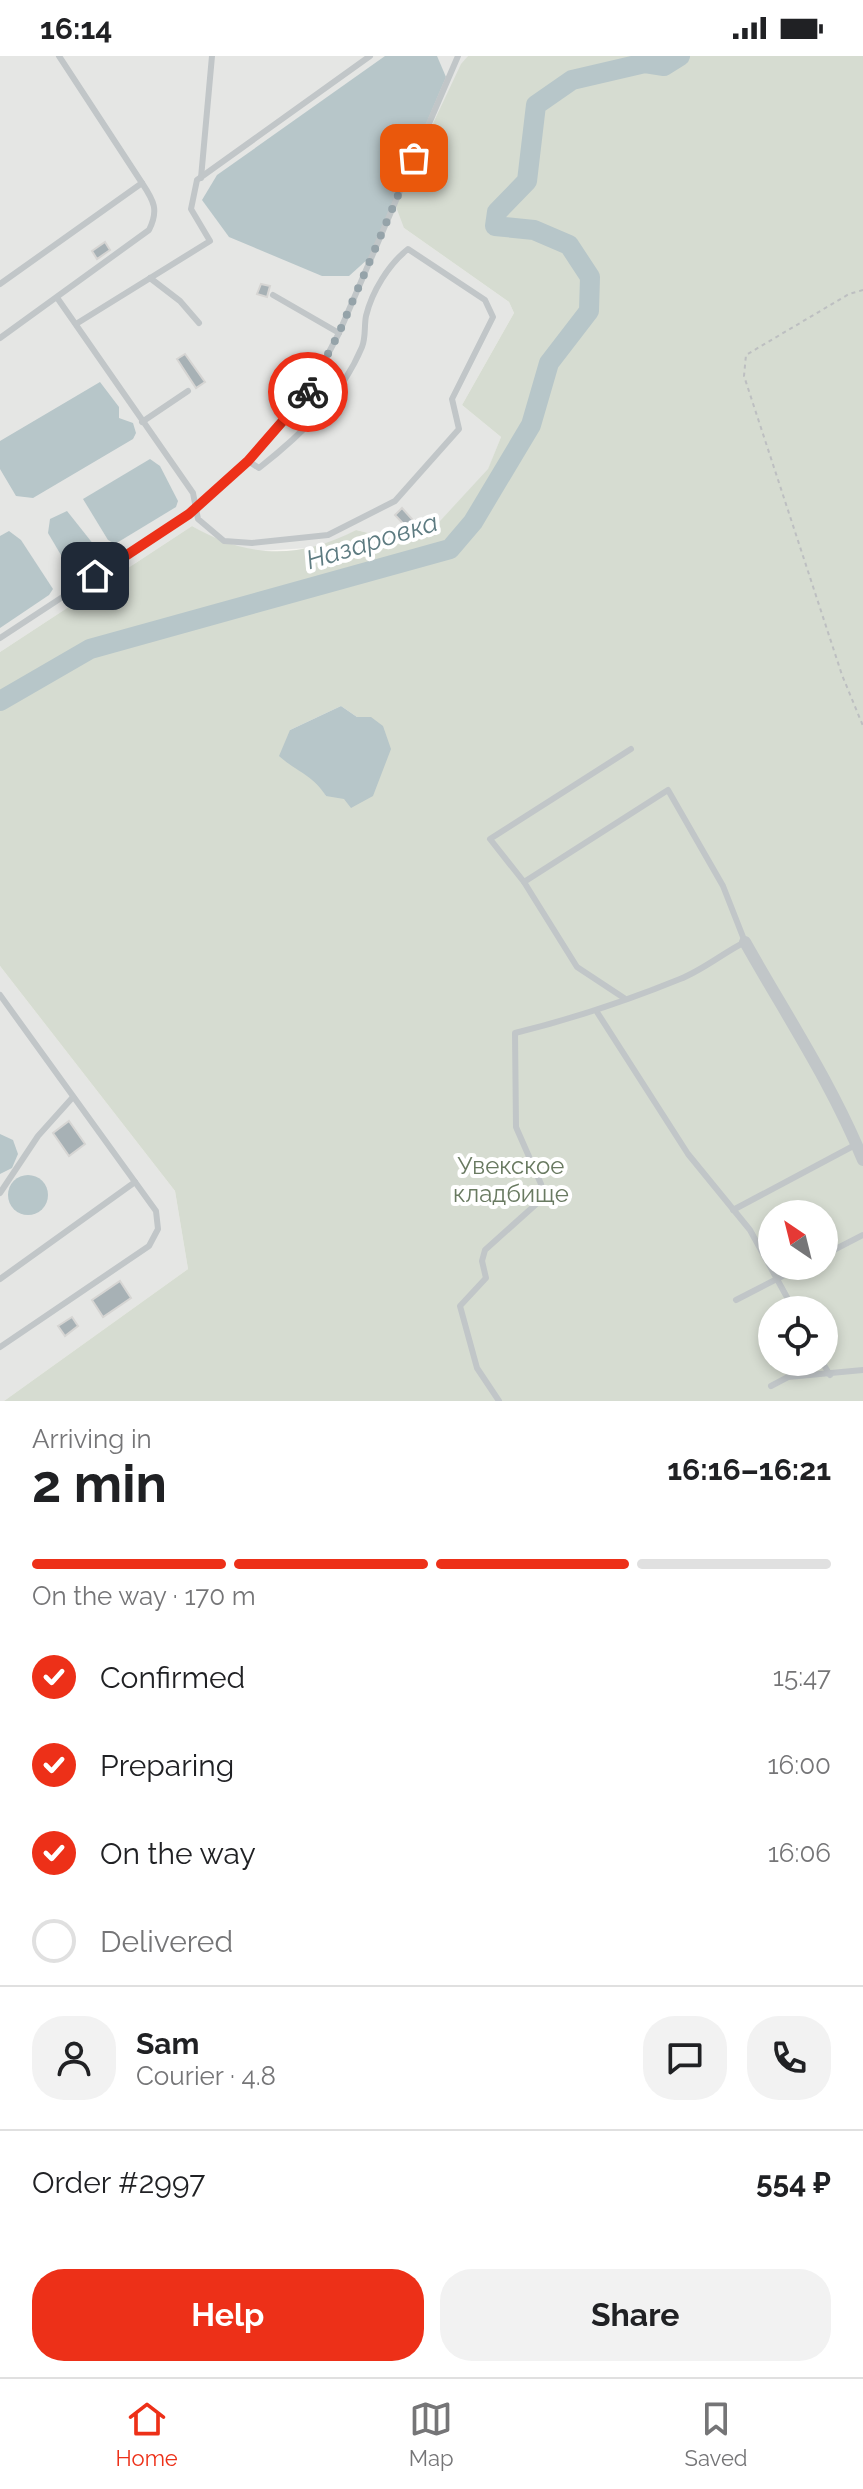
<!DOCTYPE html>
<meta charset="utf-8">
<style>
:root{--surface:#fff;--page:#f2f2f2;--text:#202124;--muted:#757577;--line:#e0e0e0;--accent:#ed3018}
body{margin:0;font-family:Raleway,sans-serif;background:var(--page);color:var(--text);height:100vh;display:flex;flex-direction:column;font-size:30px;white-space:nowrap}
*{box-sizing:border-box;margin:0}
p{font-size:26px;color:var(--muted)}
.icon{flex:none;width:44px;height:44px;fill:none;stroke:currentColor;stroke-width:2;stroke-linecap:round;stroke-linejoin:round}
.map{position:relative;height:1345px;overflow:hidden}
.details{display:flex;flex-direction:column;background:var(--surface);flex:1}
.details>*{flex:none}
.needle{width:52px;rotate:325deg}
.fabs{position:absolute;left:758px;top:1144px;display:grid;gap:16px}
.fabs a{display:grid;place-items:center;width:80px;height:80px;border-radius:50%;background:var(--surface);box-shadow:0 4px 12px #0003;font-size:40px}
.pin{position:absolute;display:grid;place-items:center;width:68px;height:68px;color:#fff;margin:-34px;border-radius:16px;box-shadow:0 4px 12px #0006}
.courier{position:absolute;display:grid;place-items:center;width:80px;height:80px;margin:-40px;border:6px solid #ed3018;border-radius:50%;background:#fff;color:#222;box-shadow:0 2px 10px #0007}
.headline em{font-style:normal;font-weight:700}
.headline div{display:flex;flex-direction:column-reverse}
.headline{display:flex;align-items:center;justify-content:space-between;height:136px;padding:0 32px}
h1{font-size:52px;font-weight:700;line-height:60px}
.bar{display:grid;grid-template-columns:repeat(4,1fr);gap:12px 8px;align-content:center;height:96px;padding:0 32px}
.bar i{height:10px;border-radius:6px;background:var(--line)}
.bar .on{background:var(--accent)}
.bar p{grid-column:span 4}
.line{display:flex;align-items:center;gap:20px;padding:0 32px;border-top:2px solid var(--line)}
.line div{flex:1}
.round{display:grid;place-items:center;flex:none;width:84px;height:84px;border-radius:32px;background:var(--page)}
ol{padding:0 32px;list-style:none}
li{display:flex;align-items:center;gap:24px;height:88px}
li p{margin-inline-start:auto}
li .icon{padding:8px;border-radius:50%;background:var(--accent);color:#fff;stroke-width:4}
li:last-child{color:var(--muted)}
li i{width:44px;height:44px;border:4px solid var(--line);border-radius:50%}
.button{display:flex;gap:16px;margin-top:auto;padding:16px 32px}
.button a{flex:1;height:92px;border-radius:32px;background:var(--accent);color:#fff;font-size:32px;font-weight:700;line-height:92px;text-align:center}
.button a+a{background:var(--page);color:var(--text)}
.status{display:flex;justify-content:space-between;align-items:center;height:56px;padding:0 40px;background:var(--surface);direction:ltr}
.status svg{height:22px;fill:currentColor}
.dock{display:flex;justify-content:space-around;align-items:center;height:112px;border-top:2px solid var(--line);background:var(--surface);font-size:22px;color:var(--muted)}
.dock a{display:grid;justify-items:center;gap:4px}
.dock .on{color:var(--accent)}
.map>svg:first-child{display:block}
.built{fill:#e5e6e4}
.green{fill:#d6dcd1;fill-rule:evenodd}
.water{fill:#b7c6c9}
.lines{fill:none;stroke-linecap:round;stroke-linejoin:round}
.river{stroke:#b7c6c9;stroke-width:20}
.building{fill:#a7b1b5;stroke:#d6d5d3;stroke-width:2}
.path{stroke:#bdbfc1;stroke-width:2;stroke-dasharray:4 4;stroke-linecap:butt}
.service{stroke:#c1c6c8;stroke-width:6}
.minor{stroke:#c1c6c8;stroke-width:12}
.done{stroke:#95a3a9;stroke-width:8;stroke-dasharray:0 14.4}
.route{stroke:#ed3018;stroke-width:10}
.labels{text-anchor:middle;stroke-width:8;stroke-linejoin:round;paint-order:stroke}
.park-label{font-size:24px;fill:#697a61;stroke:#fff}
.water-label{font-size:26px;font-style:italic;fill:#5d7b81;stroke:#fff}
</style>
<div class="status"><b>16:14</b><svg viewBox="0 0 49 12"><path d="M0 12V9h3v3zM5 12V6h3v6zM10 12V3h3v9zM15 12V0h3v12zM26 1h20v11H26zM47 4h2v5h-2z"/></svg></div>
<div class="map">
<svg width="863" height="1345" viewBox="0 0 863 1345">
<rect width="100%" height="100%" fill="#f5f4f0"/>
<!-- built -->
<g class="built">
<polygon points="0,0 468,0 450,34 404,172 509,246 514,257 462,349 501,381 488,414 427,479 402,485 356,474 324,491 259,495 222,488 192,470 0,596"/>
<polygon points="0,910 175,1135 188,1213 4,1345 0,1345"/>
</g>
<!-- green -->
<path class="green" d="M468,0H863V1345H4L188,1213L175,1135L0,910V596L192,470C247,502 299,504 356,474L402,485L427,479L488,413L501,381L462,349L514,257L509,246L404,172L395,148L461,8ZM341,650L357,661H371L326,740L290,674ZM772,1158H824V1210H772ZM772,1254H824V1306H772Z"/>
<!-- water -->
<g class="water">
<polygon points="385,0 437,0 446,21 369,202 349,220 322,220 229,181 202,144 217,119"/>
<polygon points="100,326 119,351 119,362 133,367 136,377 133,383 33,442 16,440 0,413 0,385"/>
<polygon points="150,403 160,410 178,445 176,451 115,488 108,484 83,443"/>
<polygon points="67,455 94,489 97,502 77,515 68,511 48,477 50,463"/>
<polygon points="9,475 21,484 53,533 49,539 0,572 0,480"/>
<path d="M341,650L357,661H371L383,670L391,693L373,740L351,752L344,743L326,740C312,718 298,717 279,700L290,674Z"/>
<polygon points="0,1078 13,1084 18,1098 12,1112 0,1118"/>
<circle cx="28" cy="1139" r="20"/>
</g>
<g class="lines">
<!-- river -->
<polyline class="river" points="0,645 90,593 450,493 473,466 531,369 549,307 589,255 590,221 569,189 534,174 495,170 497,156 527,125 536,49 572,24 645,7 664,10 680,0"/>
</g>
<!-- building -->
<g class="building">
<polygon points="105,186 110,194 97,203 92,195"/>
<polygon points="261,228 270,230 267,241 257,238"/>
<polygon points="185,298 205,326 196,332 177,303"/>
<polygon points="402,452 420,472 413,478 395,459"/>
<polygon points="69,1065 85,1088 69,1100 53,1077"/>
<polygon points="120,1225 131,1242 103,1261 92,1244"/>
<polygon points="72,1261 78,1270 65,1280 58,1270"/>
</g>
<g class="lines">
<!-- path -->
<polyline class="path" points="863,234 849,238 746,299 744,320 842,619 863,670"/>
<!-- service -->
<g class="service">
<polyline points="59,0 142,127"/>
<polyline points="201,122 212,0"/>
<polyline points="150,222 180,245 199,267"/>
<path d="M0,228L142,127C154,145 159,154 149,174L0,282"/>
<polyline points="273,239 339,277"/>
<path d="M58,243L193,437L198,463L224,485L252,487L328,479L395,445L459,373L452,343L493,261L485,244L408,193C389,208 372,235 366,260C364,270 366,281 362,291C341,341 301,379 259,412L248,405"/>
<polyline points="76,268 210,185 191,153 197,124 370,0"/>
<polyline points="142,366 188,335"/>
<polyline points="0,582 189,458 248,405 305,342 339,277 458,0"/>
<polyline points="0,939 156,1155 158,1173 149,1190 0,1291"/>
<polyline points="624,942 577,911 524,826 490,783 631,693"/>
<polyline points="597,956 688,1098 750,1174 794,1254"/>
<polyline points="0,1137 38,1080 73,1041"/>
<polyline points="733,1154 857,1088"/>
<polyline points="824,1199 863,1179"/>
<polyline points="0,1223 135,1126"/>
<polyline points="736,1244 802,1210"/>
<polyline points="822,1306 830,1319"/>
<polyline points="771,1330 788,1321 863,1314"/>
<path d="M499,1345L477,1312L460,1250L486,1222L482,1205L485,1194L543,1142L541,1128L516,1071L515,977C572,963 626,945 680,923C703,914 723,897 745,886L723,830L668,734L524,826"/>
</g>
<!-- minor -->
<path class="minor" d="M745,886C786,959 831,1026 863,1104"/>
</g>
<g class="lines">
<!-- done -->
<polyline class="done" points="308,336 339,277 414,102"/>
<!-- route -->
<polyline class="route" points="95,520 189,458 248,405 308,336"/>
</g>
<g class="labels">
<!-- park labels -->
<g class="park-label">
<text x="511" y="1118">Увекское<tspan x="511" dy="28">кладбище</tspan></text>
</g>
<!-- water labels -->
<g class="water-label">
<text transform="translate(372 485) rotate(-17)" y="9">Назаровка</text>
</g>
</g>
</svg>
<div class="fabs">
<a><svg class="needle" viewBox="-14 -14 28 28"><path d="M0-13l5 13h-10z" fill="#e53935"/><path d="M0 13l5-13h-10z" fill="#757577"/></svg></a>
<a><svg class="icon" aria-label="locate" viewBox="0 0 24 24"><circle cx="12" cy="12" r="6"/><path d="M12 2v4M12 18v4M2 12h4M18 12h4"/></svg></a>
</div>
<div class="pin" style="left:414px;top:102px;background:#ea580c"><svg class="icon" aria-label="bag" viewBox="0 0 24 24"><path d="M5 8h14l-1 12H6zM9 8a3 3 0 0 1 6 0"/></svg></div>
<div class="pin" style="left:95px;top:520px;background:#1f2937"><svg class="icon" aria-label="home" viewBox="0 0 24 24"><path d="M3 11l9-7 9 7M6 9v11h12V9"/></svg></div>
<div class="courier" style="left:308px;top:336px"><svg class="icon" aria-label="bike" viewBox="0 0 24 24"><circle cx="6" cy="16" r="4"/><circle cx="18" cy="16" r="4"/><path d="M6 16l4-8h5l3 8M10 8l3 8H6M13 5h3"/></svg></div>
</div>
<section class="details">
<div class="headline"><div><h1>2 min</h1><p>Arriving in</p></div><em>16:16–16:21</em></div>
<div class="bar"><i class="on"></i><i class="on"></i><i class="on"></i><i></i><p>On the way · 170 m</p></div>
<ol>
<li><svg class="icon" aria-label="check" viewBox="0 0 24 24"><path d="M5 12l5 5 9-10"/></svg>Confirmed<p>15:47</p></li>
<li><svg class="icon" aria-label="check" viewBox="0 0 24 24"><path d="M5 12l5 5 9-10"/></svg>Preparing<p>16:00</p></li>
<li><svg class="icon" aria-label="check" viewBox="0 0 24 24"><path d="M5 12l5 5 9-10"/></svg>On the way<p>16:06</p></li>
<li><i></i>Delivered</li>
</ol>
<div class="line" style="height:144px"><a class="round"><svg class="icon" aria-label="person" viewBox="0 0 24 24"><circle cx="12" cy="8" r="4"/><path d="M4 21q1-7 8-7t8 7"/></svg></a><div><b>Sam</b><p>Courier · 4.8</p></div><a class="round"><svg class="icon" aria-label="chat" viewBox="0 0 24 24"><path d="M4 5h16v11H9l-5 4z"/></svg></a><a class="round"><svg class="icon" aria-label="phone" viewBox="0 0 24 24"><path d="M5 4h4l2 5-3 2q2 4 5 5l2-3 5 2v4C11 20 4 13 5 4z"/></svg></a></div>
<div class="line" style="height:104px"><div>Order #2997</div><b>554 ₽</b></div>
<div class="button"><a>Help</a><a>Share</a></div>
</section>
<nav class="dock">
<a class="on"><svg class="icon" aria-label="home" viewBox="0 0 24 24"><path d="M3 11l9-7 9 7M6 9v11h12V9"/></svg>Home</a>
<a><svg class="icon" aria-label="map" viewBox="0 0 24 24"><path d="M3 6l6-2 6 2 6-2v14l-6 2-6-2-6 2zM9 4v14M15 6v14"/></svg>Map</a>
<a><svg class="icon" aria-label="saved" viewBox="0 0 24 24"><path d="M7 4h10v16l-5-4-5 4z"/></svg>Saved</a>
</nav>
